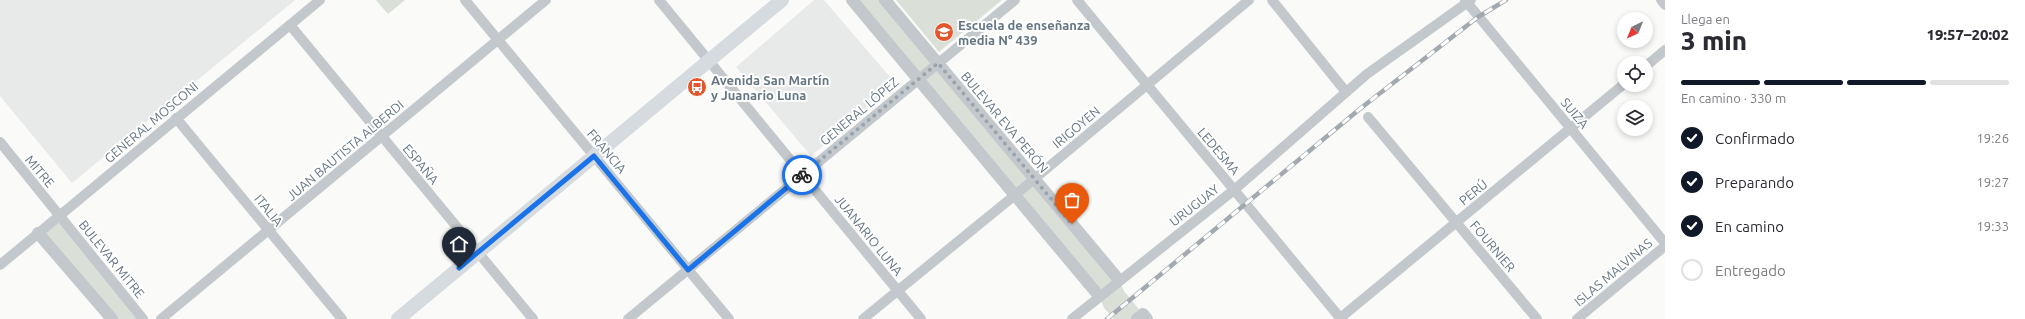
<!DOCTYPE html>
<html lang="es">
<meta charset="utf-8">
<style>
:root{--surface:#fff;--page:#f2f2f3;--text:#2b2b33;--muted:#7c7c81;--line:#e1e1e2;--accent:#111827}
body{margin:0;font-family:Ubuntu,sans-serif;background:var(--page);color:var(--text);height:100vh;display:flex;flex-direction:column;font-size:15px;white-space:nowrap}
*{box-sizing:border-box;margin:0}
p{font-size:13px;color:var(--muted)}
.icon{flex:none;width:22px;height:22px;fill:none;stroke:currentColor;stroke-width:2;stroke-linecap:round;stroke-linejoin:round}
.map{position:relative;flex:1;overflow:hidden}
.details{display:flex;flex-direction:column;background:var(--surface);width:360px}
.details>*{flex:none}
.needle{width:26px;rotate:223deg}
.tools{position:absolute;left:1617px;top:12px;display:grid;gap:8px}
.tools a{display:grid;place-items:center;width:36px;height:36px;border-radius:50%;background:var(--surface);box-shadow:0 2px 6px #0003;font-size:20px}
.pin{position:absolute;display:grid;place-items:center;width:34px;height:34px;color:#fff;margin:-41px -17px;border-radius:50% 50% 50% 0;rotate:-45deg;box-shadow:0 0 4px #0007}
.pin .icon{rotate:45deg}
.courier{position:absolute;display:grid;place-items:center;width:40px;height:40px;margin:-20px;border:3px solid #1a73e8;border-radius:50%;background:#fff;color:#222;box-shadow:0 1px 5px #0007}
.summary em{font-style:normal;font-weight:800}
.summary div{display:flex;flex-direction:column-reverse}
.summary{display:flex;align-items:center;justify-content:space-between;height:68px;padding:0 16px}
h1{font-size:26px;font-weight:800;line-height:30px}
.bar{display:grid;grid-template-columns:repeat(4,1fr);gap:6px 4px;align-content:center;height:48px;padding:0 16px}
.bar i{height:5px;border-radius:3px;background:var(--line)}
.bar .current{background:var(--accent)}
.bar p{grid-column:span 4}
ol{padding:0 16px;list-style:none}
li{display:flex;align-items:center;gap:12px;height:44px}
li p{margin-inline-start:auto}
li .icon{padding:4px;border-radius:50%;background:var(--accent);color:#fff;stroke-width:4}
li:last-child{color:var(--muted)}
li i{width:22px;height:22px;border:2px solid var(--line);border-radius:50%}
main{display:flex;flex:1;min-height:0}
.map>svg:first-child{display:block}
.built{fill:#e8e9e9}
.green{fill:#dadfd7}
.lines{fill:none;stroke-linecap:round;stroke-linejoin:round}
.minor{stroke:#c3c8cc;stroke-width:10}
.tertiary{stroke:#c3c8cc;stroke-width:12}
.secondary{stroke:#d6dbdf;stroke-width:14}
.rail-casing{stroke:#a2aab0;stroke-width:4.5}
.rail{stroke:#fff;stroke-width:3;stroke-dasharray:9;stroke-linecap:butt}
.done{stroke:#99a4ac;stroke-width:4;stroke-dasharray:0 7.2}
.route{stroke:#1a73e8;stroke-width:5}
.labels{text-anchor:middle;stroke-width:4;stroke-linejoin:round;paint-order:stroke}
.poi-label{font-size:13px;font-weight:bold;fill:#657683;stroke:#fff;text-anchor:start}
.street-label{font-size:13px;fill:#657683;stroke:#fff}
</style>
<main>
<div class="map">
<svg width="1665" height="319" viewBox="0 0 1665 319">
<rect width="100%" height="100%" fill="#fafaf8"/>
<!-- built -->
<g class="built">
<polygon points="0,0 295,0 72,183 0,96"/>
<polygon points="814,0 824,0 896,84 811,156 736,67"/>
</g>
<!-- green -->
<g class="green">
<polygon points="376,0 405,0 388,14"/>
<polygon points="852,0 885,0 1119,280 1124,291 1147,319 1114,319 1104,308 1099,296"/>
<polygon points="896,0 1002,0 939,52"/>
<polygon points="60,216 143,319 112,319 38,234"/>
</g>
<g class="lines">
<!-- minor -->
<g class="minor">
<polyline points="465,0 729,319"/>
<polyline points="659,0 921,319"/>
<polyline points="1077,0 1341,319"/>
<polyline points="1272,0 1346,92"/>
<polyline points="1465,0 1665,243"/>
<polyline points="1661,0 1665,5"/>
<polyline points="290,25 533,319"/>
<polyline points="1646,66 1665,50"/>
<polyline points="1368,117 1537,319"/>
<polyline points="176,118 342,319"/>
<polyline points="0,142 143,319"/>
<polyline points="0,265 320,0"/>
<polyline points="161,319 546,0"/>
<polyline points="628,319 1015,0"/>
<polyline points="863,319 1015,195 1249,0"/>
<polyline points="1072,319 1234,190 1367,74 1471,0"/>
<polyline points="1339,319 1624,84"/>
<polyline points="1577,319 1665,246"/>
</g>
<!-- tertiary -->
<g class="tertiary">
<polyline points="852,0 1099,296"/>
<polyline points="885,0 1119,280"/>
<polyline points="38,233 112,319"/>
<polyline points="1137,319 1143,314 1147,319"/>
</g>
<!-- secondary -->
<polyline class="secondary" points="398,319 782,0"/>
<defs>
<polyline id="rail" points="1107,319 1361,108 1478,17 1506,0"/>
</defs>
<!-- rail casing -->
<use href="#rail" class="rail-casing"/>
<!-- rail -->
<use href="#rail" class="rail"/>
</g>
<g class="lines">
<!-- done -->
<polyline class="done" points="802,175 938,63 1072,224"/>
<!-- route -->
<polyline class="route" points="459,268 594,156 688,270 802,175"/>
</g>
<!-- icons -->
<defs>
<symbol id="university-disc" viewBox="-11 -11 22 22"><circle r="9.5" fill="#e4572e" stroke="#fff"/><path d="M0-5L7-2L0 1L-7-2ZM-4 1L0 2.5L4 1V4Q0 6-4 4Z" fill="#fff"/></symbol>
<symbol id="bus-disc" viewBox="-11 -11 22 22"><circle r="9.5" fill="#e4572e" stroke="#fff"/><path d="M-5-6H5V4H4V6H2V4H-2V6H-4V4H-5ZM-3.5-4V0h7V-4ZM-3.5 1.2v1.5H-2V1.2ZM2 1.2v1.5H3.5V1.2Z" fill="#fff"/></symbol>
</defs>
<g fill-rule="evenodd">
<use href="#university-disc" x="933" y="21" width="22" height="22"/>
<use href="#bus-disc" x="686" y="76" width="22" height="22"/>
</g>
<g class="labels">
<!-- poi labels -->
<g class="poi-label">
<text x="958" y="30">Escuela de enseñanza<tspan x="958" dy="15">media N° 439</tspan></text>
<text x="711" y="85">Avenida San Martín<tspan x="711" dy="15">y Juanario Luna</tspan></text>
</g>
<!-- street labels -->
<g class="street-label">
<text transform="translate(859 111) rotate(-40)" y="5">GENERAL LÓPEZ</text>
<text transform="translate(1575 113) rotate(50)" y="5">SUIZA</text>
<text transform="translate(151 122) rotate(-40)" y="5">GENERAL MOSCONI</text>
<text transform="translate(1005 122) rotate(50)" y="5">BULEVAR EVA PERÓN</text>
<text transform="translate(1076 127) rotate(-40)" y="5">IRIGOYEN</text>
<text transform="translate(345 150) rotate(-40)" y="5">JUAN BAUTISTA ALBERDI</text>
<text transform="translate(607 151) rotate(50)" y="5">FRANCIA</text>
<text transform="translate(1219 151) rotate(50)" y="5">LEDESMA</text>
<text transform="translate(421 164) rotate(50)" y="5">ESPAÑA</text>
<text transform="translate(40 171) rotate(50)" y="5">MITRE</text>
<text transform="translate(1473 192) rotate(-39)" y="5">PERÚ</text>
<text transform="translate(1194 205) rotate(-38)" y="5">URUGUAY</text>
<text transform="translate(269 210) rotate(51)" y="5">ITALIA</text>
<text transform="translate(869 235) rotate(51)" y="5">JUANARIO LUNA</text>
<text transform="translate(1493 246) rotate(50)" y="5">FOURNIER</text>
<text transform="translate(112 259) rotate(51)" y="5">BULEVAR MITRE</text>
<text transform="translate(1613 272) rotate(-40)" y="5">ISLAS MALVINAS</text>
</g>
</g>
</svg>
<div class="tools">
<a><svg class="needle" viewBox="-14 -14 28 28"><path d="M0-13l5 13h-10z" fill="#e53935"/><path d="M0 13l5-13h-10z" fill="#7c7c81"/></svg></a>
<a><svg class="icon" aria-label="locate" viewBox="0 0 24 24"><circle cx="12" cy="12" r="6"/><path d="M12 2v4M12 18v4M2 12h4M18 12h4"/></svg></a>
<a><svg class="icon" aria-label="layers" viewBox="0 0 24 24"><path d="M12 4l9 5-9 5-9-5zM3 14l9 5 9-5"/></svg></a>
</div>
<div class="pin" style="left:1072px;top:224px;background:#ea580c"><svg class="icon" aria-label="bag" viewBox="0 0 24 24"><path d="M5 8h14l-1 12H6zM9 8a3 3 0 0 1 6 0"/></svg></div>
<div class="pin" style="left:459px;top:268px;background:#1f2937"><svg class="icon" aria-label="home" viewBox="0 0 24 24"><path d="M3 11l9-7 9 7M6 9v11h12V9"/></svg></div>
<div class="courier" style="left:802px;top:175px"><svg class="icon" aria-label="bike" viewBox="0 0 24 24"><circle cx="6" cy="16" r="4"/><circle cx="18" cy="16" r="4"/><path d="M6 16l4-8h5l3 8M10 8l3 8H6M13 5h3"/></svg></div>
</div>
<section class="details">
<div class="summary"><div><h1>3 min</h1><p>Llega en</p></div><em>19:57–20:02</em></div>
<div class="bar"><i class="current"></i><i class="current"></i><i class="current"></i><i></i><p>En camino · 330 m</p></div>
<ol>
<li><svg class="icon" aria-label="check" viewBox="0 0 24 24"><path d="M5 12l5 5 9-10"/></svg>Confirmado<p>19:26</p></li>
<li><svg class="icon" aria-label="check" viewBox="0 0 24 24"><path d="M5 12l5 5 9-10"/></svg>Preparando<p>19:27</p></li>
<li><svg class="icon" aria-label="check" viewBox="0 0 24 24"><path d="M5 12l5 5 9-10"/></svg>En camino<p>19:33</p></li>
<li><i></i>Entregado</li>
</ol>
</section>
</main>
